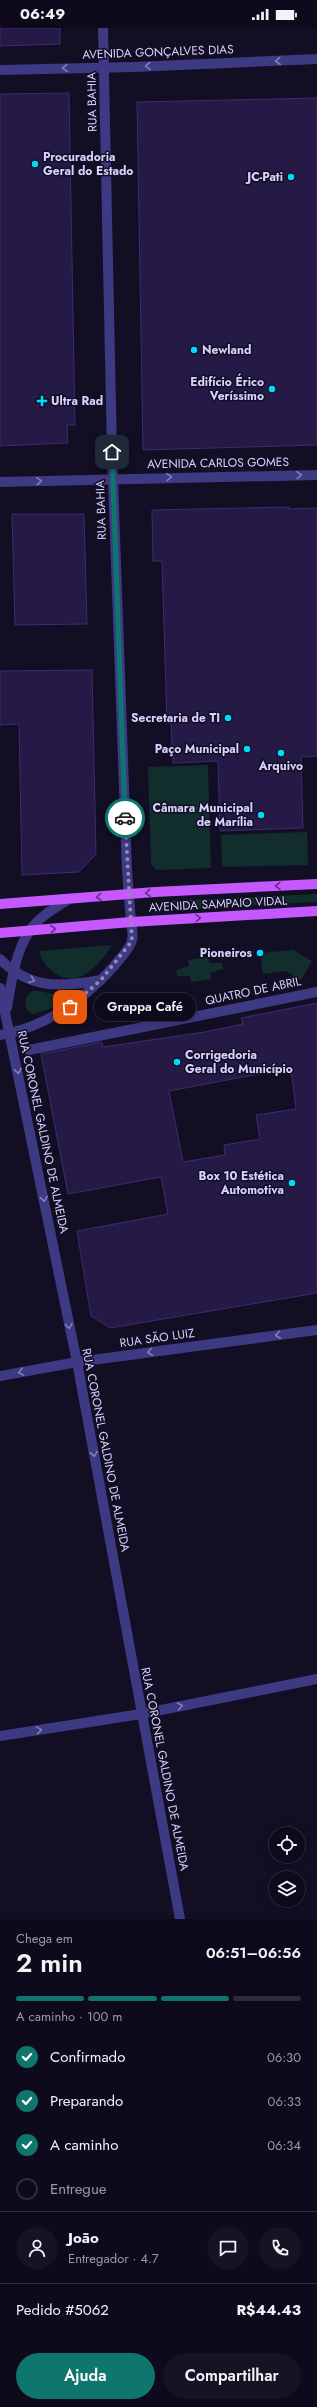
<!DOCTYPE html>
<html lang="pt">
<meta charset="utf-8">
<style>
:root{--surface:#0e0a1b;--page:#171324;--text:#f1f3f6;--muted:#9b9aa3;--line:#2e2b3a;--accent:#0f766e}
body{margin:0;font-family:Jost,sans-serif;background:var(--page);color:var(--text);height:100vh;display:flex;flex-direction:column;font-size:15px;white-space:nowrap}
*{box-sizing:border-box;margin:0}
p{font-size:13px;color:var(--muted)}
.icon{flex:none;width:22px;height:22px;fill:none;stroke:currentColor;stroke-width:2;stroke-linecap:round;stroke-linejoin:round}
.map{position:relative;height:1891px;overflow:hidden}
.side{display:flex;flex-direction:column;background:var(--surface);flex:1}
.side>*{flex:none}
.fabs{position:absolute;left:269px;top:1799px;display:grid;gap:8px}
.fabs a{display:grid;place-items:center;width:36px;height:36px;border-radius:50%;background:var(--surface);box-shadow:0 2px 10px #0003,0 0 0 1px var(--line);font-size:20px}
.pin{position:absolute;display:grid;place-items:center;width:34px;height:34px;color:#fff;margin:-17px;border-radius:8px;box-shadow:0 2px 6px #0006}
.courier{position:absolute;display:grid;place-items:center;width:40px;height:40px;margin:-20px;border:3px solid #0f766e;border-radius:50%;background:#fff;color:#222;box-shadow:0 1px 5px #0007}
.bubble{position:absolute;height:28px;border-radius:14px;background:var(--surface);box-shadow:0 2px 10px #0003,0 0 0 1px var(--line);font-size:13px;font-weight:600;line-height:28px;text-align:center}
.headline em{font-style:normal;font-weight:600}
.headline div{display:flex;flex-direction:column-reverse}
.headline{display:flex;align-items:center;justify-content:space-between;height:68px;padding:0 16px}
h1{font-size:26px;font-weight:600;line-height:30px}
.bar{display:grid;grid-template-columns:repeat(4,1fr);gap:6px 4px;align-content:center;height:48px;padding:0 16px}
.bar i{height:5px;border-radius:3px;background:var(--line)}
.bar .active{background:var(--accent)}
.bar p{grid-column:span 4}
.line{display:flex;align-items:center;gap:10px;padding:0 16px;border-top:1px solid var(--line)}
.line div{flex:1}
.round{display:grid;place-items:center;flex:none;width:42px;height:42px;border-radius:21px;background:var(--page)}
ol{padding:0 16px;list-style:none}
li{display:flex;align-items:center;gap:12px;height:44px}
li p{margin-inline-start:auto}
li .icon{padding:4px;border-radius:50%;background:var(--accent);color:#fff;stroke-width:4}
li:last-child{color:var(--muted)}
li i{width:22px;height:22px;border:2px solid var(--line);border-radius:50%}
.primary-button{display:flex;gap:8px;margin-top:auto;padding:8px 16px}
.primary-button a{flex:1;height:46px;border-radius:24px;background:var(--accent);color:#fff;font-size:16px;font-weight:600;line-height:46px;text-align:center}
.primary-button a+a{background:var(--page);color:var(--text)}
.status{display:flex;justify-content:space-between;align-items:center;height:28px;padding:0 20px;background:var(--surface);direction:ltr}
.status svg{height:11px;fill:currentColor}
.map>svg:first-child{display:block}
.green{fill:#112e2d}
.building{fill:#241a45;stroke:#3c2c71;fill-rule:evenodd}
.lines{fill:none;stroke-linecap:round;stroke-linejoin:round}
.pedestrian{stroke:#3e3983;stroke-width:10}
.minor{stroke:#3e3983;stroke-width:10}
.tertiary{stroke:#3e3983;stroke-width:10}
.primary{stroke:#c658ff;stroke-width:10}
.oneway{stroke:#837dbb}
.oneway2{stroke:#632f87}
.done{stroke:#928db2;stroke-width:4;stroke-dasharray:0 7.2}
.route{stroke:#0f766e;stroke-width:5}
.poi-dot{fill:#00dafc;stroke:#120e24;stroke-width:1.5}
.labels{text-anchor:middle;stroke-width:3;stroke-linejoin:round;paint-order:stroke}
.street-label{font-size:12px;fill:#d7d1ff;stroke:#120e24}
.poi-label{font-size:12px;font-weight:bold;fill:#d7d1ff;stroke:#120e24;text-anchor:end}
</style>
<div class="status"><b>06:49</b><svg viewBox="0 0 49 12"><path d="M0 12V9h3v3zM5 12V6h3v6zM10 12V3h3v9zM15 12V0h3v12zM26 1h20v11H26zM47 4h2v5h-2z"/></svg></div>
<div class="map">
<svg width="317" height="1891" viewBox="0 0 317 1891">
<rect width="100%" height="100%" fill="#120e24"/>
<!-- green -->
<g class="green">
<polygon points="208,737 211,840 156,842 151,835 148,739"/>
<polygon points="307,804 308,837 222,839 221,807"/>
<polygon points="317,866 317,874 162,882 162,873"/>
<path d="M112,917C100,936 79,962 55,945C46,939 42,933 39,923Z"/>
<polygon points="293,922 312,933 301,952 286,943 263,946 260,925"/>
<polygon points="208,929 209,935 222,935 223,941 210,945 211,951 191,954 190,948 177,948 176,942 189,938 188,932"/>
<path d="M34,962L53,966L75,964L56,979L33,986L27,982C24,974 25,967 34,962Z"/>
</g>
<!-- building -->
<g class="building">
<polygon points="0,0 60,0 60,16 0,18"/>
<polygon points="69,65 75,397 67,397 68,415 0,418 0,66"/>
<polygon points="317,70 317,417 143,422 137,74"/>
<polygon points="289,479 289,481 317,480 317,728 301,729 303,800 220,803 218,733 173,735 171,695 167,695 162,533 153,533 152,482"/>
<polygon points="12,486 84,486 87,596 15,597"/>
<polygon points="92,642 96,826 79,844 22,847 19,696 0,697 0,643"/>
<path d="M317,975V1265L110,1300L91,1288L77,1203L168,1186L161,1149L68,1166L41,1026L102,1014L103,1019L205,1004L243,996L241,990ZM291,1040L296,1081L256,1087L260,1111L224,1117L225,1127L183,1134L169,1063Z"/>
</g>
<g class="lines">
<!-- pedestrian -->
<polyline class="pedestrian" points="29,1022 317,964"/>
<!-- minor -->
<g class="minor">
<polyline points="0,42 134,39 317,31"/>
<path d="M0,931C30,962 62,959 101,952"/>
<polyline points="0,960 77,1334 180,1891"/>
<path d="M7,980C11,955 15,925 29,904C38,889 55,880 69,871"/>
<path d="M0,1007C47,999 84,972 115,937C120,930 131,920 132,912C133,907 132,899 131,894"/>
<polyline points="0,1348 77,1334 317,1302"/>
<polyline points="0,1708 141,1686 317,1651"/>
</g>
<!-- tertiary -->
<g class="tertiary">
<polyline points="103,0 112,424 127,843 131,894"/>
<polyline points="0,454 317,447"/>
</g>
<!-- primary -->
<g class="primary">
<polyline points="0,876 155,864 317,856"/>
<polyline points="0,905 131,894 317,883"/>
</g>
</g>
<!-- one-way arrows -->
<defs><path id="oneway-chevron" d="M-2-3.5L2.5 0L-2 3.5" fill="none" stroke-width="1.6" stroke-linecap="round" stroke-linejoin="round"/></defs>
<g class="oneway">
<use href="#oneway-chevron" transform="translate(278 33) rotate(177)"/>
<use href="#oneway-chevron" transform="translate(148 38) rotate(177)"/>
<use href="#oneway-chevron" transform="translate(65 40) rotate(178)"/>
<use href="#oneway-chevron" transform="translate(299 447) rotate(-1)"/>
<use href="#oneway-chevron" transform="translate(169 449) rotate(-1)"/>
<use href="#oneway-chevron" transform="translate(39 453) rotate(-2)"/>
<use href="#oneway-chevron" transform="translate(32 952) rotate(21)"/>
<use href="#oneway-chevron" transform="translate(18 1043) rotate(79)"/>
<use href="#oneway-chevron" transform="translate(44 1171) rotate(79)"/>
<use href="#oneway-chevron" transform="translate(69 1298) rotate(79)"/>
<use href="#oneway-chevron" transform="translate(278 1307) rotate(172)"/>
<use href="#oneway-chevron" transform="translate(150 1324) rotate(172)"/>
<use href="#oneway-chevron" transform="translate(21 1344) rotate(170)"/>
<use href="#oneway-chevron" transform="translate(94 1426) rotate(80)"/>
<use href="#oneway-chevron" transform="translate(180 1678) rotate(-11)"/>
<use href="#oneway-chevron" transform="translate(39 1702) rotate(-9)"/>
</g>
<g class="oneway2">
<use href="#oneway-chevron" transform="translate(278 858) rotate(177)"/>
<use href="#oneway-chevron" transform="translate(148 865) rotate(176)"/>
<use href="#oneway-chevron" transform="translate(99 869) rotate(175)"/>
<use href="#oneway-chevron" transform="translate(198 890) rotate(-3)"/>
<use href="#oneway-chevron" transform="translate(53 901) rotate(-5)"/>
</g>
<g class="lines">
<!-- done -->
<polyline class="done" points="70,979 101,952 132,913 125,790"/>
<!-- route -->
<polyline class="route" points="112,424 125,790"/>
</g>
<!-- markers -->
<g class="poi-dot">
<circle cx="35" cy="136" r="4"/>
<circle cx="291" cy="149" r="4"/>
<circle cx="194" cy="322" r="4"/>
<circle cx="272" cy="361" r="4"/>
<path d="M40 367h4v4h4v4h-4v4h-4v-4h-4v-4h4z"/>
<circle cx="228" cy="690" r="4"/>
<circle cx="247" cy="721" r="4"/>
<circle cx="281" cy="725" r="4"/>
<circle cx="261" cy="787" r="4"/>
<circle cx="260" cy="925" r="4"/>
<circle cx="177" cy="1034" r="4"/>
<circle cx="292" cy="1155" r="4"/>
</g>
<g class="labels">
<!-- street labels -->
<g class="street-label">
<text transform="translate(158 24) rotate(-2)" y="4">AVENIDA GONÇALVES DIAS</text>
<text transform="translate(92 74) rotate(-91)" y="4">RUA BAHIA</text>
<text transform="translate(218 435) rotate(-1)" y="4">AVENIDA CARLOS GOMES</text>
<text transform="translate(101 482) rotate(-92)" y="4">RUA BAHIA</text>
<text transform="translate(218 876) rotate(-3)" y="4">AVENIDA SAMPAIO VIDAL</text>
<text transform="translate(253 963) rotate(-12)" y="4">QUATRO DE ABRIL</text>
<text transform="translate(43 1104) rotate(78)" y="4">RUA CORONEL GALDINO DE ALMEIDA</text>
<text transform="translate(157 1310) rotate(-8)" y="4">RUA SÃO LUIZ</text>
<text transform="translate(106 1422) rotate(79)" y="4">RUA CORONEL GALDINO DE ALMEIDA</text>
<text transform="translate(165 1741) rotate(79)" y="4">RUA CORONEL GALDINO DE ALMEIDA</text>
</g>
<!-- poi labels -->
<g class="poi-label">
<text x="43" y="133" text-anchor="start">Procuradoria<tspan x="43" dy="14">Geral do Estado</tspan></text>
<text x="283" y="153">JC-Pati</text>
<text x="202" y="326" text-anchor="start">Newland</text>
<text x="264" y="358">Edifício Érico<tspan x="264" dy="14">Veríssimo</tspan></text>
<text x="51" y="377" text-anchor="start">Ultra Rad</text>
<text x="220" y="694">Secretaria de TI</text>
<text x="239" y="725">Paço Municipal</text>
<text x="281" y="742" text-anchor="middle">Arquivo</text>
<text x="253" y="784">Câmara Municipal<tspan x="253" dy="14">de Marília</tspan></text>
<text x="252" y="929">Pioneiros</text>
<text x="185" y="1031" text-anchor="start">Corrigedoria<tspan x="185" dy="14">Geral do Município</tspan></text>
<text x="284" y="1152">Box 10 Estética<tspan x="284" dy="14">Automotiva</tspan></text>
</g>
</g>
</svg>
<div class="fabs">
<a><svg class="icon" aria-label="locate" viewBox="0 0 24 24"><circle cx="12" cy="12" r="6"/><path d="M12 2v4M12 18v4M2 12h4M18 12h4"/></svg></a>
<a><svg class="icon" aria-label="layers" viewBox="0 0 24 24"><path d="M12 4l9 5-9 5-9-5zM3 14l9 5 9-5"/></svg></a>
</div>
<div class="pin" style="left:70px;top:979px;background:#ea580c"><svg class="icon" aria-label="bag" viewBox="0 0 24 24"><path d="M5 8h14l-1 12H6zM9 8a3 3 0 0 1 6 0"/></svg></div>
<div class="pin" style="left:112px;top:424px;background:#1f2937"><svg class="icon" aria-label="home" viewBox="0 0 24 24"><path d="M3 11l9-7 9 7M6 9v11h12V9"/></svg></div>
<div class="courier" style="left:125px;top:790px"><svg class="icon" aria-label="car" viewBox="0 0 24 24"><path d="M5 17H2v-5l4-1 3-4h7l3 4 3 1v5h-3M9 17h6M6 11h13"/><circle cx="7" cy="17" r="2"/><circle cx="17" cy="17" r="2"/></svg></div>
<div class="bubble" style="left:94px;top:965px;width:102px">Grappa Café</div>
</div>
<section class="side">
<div class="headline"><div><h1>2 min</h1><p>Chega em</p></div><em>06:51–06:56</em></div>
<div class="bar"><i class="active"></i><i class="active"></i><i class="active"></i><i></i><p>A caminho · 100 m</p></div>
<ol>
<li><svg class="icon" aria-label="check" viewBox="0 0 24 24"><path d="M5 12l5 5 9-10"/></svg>Confirmado<p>06:30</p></li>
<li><svg class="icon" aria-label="check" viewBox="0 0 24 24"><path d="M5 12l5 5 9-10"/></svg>Preparando<p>06:33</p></li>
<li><svg class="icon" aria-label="check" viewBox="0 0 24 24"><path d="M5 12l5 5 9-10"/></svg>A caminho<p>06:34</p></li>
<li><i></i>Entregue</li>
</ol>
<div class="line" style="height:72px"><a class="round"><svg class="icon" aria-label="person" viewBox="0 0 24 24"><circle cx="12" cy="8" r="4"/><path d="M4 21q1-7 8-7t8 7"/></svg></a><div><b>João</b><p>Entregador · 4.7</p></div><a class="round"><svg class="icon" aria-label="chat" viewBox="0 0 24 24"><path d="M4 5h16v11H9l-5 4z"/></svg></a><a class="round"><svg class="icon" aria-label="phone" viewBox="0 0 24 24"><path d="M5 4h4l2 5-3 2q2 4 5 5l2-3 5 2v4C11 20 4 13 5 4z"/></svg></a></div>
<div class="line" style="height:52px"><div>Pedido #5062</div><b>R$44.43</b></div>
<div class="primary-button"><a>Ajuda</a><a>Compartilhar</a></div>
</section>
